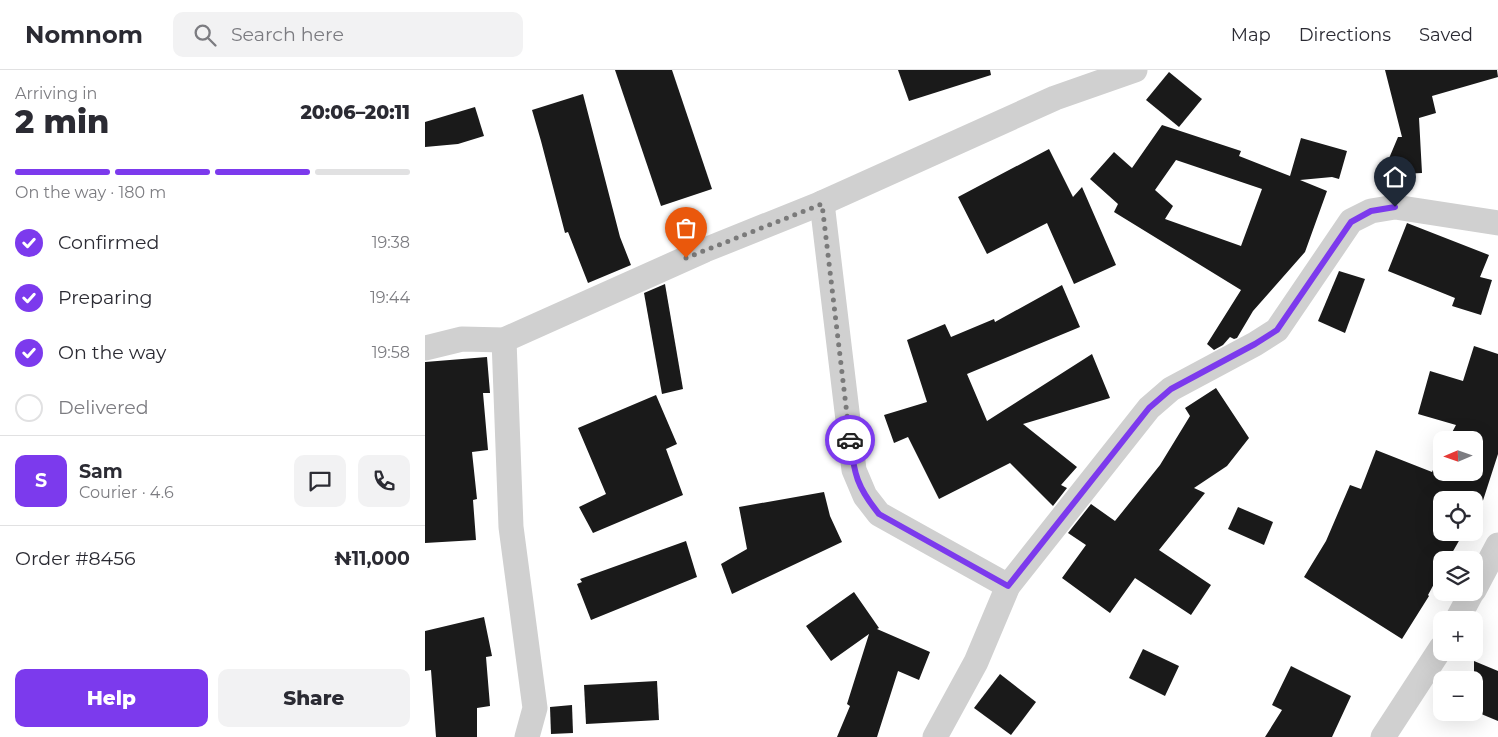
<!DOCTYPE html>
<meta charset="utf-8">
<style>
:root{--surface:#fff;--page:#f2f2f3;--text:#2b2b33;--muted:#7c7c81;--line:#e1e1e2;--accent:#7c3aed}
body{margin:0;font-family:Montserrat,sans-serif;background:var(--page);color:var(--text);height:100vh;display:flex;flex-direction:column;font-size:19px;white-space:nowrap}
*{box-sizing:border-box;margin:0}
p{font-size:16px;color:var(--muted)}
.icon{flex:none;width:28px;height:28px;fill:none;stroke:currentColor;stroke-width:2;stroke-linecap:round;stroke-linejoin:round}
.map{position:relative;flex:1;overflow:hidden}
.details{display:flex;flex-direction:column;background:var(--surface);width:425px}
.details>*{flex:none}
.needle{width:32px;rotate:268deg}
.fabs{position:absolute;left:1008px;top:361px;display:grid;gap:10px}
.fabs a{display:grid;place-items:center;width:50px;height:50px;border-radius:10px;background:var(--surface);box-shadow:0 5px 20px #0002;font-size:25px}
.pin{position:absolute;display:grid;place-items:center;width:42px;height:42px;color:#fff;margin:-51px -21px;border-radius:50% 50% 50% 0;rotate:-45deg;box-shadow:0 0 5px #0007}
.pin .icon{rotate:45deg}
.courier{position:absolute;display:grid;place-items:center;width:50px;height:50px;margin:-25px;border:4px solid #7c3aed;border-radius:50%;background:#fff;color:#222;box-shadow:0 1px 6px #0007}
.overview em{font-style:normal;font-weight:800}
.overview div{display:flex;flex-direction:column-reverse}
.overview{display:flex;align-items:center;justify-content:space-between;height:85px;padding:0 15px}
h1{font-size:32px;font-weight:800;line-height:38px}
.bar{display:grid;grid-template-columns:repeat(4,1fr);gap:8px 5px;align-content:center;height:60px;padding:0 15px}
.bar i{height:6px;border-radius:4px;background:var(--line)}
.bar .active{background:var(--accent)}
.bar p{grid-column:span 4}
.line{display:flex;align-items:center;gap:12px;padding:0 15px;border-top:1px solid var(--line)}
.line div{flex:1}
.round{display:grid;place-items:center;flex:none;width:52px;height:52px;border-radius:10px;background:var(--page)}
ol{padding:0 15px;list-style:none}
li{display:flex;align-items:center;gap:15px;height:55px}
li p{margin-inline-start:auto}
li .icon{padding:5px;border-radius:50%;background:var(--accent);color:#fff;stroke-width:4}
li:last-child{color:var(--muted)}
li i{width:28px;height:28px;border:2px solid var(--line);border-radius:50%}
.cta{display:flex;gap:10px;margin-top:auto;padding:10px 15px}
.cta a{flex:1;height:58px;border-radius:10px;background:var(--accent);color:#fff;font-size:20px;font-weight:800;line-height:58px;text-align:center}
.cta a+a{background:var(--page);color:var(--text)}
header{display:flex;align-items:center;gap:30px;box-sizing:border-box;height:70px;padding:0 25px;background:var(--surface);border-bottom:1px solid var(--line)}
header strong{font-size:24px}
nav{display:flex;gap:28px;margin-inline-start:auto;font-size:18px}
.search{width:350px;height:45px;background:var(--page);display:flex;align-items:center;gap:12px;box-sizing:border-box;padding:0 18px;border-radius:10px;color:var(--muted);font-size:19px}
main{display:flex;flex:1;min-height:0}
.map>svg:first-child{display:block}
.building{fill:#1a1a1a;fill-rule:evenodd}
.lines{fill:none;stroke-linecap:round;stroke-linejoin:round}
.minor{stroke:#d0d0d0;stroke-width:25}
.done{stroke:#7a7a7a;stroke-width:5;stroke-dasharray:0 9}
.route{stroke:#7c3aed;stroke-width:6}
</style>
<header>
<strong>Nomnom</strong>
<div class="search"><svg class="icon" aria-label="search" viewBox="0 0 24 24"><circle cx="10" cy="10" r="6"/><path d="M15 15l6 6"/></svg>Search here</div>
<nav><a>Map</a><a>Directions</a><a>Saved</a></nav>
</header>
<main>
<section class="details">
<div class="overview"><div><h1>2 min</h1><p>Arriving in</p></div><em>20:06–20:11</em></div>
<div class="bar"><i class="active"></i><i class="active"></i><i class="active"></i><i></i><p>On the way · 180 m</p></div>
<ol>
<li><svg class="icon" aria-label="check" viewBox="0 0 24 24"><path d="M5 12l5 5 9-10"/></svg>Confirmed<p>19:38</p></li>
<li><svg class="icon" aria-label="check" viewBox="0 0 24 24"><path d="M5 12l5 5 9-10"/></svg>Preparing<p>19:44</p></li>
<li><svg class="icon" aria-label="check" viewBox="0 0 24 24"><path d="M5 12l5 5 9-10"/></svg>On the way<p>19:58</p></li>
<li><i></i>Delivered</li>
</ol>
<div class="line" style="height:90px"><b class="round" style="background:var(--accent);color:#fff">S</b><div><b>Sam</b><p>Courier · 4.6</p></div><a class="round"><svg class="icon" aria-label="chat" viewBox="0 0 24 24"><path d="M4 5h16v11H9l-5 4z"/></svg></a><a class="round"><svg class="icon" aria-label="phone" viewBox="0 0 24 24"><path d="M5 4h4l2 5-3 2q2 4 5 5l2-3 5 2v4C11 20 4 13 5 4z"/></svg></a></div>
<div class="line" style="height:65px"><div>Order #8456</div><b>₦11,000</b></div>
<div class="cta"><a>Help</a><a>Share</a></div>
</section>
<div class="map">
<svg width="1073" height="667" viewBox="0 0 1073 667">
<rect width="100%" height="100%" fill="#fff"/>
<!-- building -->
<g class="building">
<polygon points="190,0 247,0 287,119 236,136"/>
<polygon points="473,0 565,0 566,5 484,31"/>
<polygon points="960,0 1072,0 1073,7 1007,26 1011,43 994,48 997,103 957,105 973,67 977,67"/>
<polygon points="744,2 777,29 754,57 721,30"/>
<polygon points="158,24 195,167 206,195 163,213 143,162 140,163 116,71 107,40"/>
<polygon points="50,37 59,66 33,74 0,77 0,52"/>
<path d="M737,55L816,81L814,86L865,106L876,68L922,81L914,109L907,107L875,110L902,121L880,182L828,241L812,268L809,269L805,267L798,275L789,280L782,274L816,220L689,142L693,134L665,109L689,82L707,98ZM751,90L837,119L816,176L740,149L748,136L730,120Z"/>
<polygon points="624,79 648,127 657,117 691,195 649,214 622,153 562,184 533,127"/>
<polygon points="982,153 1064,185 1055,207 1067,210 1056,245 1027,236 1030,228 963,201"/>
<polygon points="914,201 940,209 920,263 893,251"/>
<polygon points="240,214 258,319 237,324 219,223"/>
<polygon points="637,215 655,257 542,304 562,351 667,284 685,328 598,354 652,397 636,415 642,418 628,436 585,393 514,429 483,367 469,373 459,345 502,332 482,270 520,254 526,267 569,249 570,252"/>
<polygon points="1049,276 1073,284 1073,384 1053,446 1049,445 1049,430 1016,430 1016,462 1039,462 1023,490 1016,490 1016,501 1003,525 1004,526 977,569 879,507 901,471 925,415 936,419 951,380 1007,402 1016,383 1016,402 1049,402 1049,370 1023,370 1031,355 993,344 1005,301 1038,311"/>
<polygon points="62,287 65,323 58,323 63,380 47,382 52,429 48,430 51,470 0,473 0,292"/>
<polygon points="791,318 824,368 802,396 769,418 780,423 734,480 786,515 766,545 710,508 685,543 637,508 661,475 643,463 666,434 690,451 735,395 765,346 760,338"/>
<polygon points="231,325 252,374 241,379 258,425 168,463 154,437 181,424 153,358"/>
<polygon points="399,422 405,446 417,472 307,524 296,494 322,479 314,437"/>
<polygon points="813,437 848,452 839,475 803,459"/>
<polygon points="261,471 272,507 166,550 152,514 157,512 155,509"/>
<polygon points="429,522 454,558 452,559 505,582 494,610 473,601 452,667 412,667 425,636 422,634 444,564 406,591 381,556"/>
<polygon points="59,547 67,586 61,587 65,636 52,638 52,667 11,667 6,600 0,601 0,561"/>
<polygon points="718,579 754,596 740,626 704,608"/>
<polygon points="1049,591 1073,601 1073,651 1049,641"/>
<polygon points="866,596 926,626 907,667 840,667 857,640 847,635"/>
<polygon points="575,604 611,632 586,665 549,638"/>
<polygon points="232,611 234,650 161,654 159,615"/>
<polygon points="147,635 148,663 126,664 125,637"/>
</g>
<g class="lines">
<!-- minor -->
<g class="minor">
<polyline points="397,133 429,400 440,426 454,444 583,516"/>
<polyline points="79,270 86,457 110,638 102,667"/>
<polyline points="0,278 37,269 79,270 280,180 397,133 630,28 710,0"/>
<polyline points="1049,520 1073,475"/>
<polyline points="1032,550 1047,522"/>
<polyline points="510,667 551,592 583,516 724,338 746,319 830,274 852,260 926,151 946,141 970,137 1073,153"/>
<polyline points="958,667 1016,578"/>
</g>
</g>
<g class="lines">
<!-- done -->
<polyline class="done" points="261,188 397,134 425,370"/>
<!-- route -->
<path class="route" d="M425,370C429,404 432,417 454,444L583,516L724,338L746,319L830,274L852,260L926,152L946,141L970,137"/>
</g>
</svg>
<div class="fabs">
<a><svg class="needle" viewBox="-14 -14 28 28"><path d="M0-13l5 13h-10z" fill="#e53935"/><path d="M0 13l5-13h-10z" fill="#7c7c81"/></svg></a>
<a><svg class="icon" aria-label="locate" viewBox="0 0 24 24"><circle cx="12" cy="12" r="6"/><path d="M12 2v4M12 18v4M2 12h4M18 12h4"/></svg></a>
<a><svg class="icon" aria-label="layers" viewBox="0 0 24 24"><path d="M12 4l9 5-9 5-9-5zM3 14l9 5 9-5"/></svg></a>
<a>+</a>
<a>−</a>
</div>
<div class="pin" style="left:261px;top:188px;background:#ea580c"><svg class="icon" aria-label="bag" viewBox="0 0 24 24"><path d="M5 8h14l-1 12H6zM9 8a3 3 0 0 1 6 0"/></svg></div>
<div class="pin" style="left:970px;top:137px;background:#1f2937"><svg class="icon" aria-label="home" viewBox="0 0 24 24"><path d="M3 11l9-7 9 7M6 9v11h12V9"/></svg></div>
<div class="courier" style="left:425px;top:370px"><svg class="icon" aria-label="car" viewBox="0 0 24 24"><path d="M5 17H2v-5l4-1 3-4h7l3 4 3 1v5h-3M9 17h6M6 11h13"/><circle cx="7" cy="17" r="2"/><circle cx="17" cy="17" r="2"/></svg></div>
</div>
</main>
